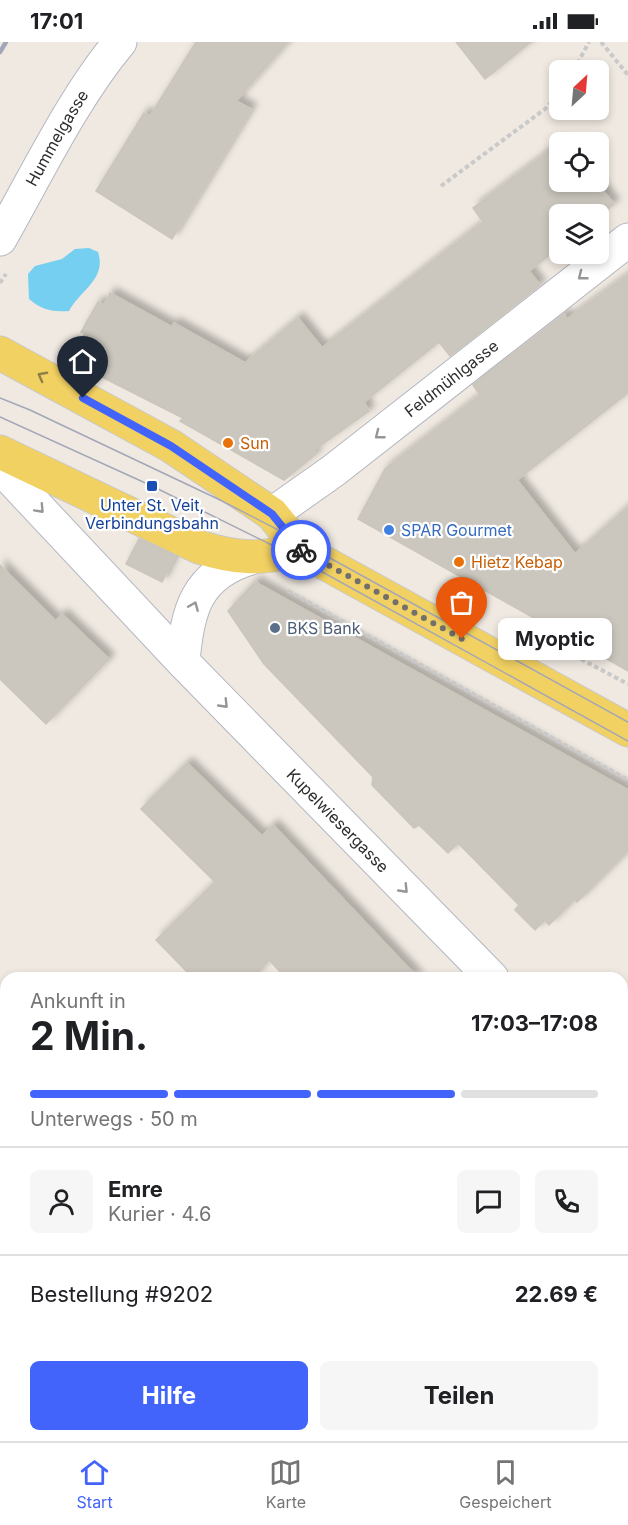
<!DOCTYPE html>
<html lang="de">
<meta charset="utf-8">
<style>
:root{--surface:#fff;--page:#f6f6f6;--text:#202124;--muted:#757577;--line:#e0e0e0;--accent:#4264fb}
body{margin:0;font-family:Inter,sans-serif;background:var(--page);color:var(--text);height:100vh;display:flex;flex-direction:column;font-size:22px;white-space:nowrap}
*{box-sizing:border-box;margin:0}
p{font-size:20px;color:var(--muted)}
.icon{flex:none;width:33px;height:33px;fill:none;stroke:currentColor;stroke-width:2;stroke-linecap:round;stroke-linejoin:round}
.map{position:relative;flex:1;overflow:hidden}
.sheet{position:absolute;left:0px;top:930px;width:628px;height:470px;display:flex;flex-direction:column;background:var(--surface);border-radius:18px 18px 0 0;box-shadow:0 3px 9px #0003}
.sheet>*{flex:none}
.needle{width:39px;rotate:26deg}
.buttons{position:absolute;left:549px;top:18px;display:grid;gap:12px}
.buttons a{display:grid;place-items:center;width:60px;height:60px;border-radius:9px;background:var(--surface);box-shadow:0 3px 9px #0003;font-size:30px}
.pin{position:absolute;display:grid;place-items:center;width:51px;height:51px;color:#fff;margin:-62px -26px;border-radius:50% 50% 50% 0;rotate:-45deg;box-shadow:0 0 6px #0007}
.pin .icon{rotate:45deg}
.courier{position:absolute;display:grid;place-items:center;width:60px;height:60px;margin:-30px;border:4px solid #4264fb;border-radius:50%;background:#fff;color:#222;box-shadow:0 2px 8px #0007}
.bubble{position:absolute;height:42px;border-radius:9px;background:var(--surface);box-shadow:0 3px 9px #0003;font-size:20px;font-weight:700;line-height:42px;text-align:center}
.overview em{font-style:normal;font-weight:700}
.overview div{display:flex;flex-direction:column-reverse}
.overview{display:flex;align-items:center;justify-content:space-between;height:102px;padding:0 30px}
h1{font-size:39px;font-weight:700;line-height:45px}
.bar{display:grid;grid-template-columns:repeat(4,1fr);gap:9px 6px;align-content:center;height:72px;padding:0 30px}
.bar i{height:8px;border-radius:4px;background:var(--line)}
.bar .current{background:var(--accent)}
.bar p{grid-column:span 4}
.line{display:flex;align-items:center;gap:15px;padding:0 30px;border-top:2px solid var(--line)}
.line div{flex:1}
.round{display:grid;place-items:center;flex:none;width:63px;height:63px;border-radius:9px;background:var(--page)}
.cta{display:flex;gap:12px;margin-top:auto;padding:12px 30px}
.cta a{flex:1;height:69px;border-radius:9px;background:var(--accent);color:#fff;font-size:24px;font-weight:700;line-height:69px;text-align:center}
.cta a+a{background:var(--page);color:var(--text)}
.status{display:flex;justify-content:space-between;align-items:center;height:42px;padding:0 30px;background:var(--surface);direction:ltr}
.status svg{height:16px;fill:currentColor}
.dock{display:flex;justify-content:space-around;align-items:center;height:84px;border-top:2px solid var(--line);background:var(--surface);font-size:16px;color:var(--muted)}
.dock a{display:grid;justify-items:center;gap:3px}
.dock .current{color:var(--accent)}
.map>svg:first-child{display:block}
.water{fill:#75cff0}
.building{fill:#cbc7bf;stroke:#cbc5ba;stroke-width:1.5;filter:url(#shadow)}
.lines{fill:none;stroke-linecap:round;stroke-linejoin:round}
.minor-casing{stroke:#b4b7c1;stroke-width:35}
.major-casing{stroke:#c9c9c9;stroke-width:35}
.path{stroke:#c9c9c9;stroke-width:4;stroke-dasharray:4.5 3;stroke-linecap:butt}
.minor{stroke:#fff;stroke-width:33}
.major{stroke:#f2d163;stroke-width:33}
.tram{stroke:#a3a6b8;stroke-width:1.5}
.rail{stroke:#a3a6b8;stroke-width:4.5}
.oneway{stroke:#969696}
.oneway2{stroke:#908048}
.done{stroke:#726f6d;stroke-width:6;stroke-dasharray:0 10.8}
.route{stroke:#4264fb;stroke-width:8}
.food-dot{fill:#e8710a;stroke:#fff;stroke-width:2}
.transit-dot{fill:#1a4fb4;stroke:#fff;stroke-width:2}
.shop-dot{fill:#3f7fe0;stroke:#fff;stroke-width:2}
.service-dot{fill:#5c6f8a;stroke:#fff;stroke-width:2}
.labels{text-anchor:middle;stroke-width:4.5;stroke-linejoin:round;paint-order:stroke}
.street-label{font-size:16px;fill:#2e2e2e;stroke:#fff}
.food-label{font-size:16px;fill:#c56008;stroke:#fff;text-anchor:start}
.transit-label{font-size:16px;fill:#164399;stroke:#fff}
.shop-label{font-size:16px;fill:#366cbe;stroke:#fff;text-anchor:start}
.service-label{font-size:16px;fill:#4e5e75;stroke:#fff;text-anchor:start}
</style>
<div class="status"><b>17:01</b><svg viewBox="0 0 49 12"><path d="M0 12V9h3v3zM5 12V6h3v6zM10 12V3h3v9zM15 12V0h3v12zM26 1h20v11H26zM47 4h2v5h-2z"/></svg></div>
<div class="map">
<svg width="628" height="1399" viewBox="0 0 628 1399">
<defs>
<filter id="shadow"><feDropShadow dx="5.5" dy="-5.5" stdDeviation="3" flood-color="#0004"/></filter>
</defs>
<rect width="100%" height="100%" fill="#efe9e1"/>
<!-- water -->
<path class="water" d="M89,206L98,210C107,237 80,248 69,269C52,270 42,268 29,257L28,232L35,224L62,217L75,207Z"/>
<!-- building -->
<g class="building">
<polygon points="196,0 288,0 236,59 251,67 172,197 96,149 144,71 150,74"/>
<polygon points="456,0 531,0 485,37"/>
<polygon points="560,101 560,140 596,140 614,162 598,174 598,172 560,172 560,205 529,229 540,243 450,314 439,300 364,360 369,369 313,409 316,412 284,438 180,379 183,376 92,330 94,321 75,312 85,291 81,290 98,260 104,263 110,251 172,285 174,281 245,321 298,276 322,306 483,180 473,166"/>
<polygon points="628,233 628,351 517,438 575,512 628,465 628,629 358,477 385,427 480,353 473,343 564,272 567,277"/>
<polygon points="139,497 175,514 162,540 126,522"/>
<polygon points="0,523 56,579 62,572 109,617 46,682 0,637"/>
<polygon points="255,540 628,748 628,809 577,860 574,858 549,883 545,878 535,888 515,868 519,863 458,801 448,811 419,783 414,786 372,743 373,735 264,622 228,569"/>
<polygon points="187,721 262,794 273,783 418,936 286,936 269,918 253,936 193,936 156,898 215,840 141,767"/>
</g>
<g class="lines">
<defs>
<g id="minor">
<path id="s1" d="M0,197C36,134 73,56 120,0"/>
<path id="s2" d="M0,425L183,620L492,936"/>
<path id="s3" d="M272,472L333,429L628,198"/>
<path d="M183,620C187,569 196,532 251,516"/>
<polyline points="622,1070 628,1076"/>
<polyline points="622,1245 628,1240"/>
<polyline points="464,1399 469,1394"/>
</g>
<g id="major">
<polyline points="0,311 171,404 272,472 301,508 628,688"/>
<path d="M0,410L199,505C240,518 259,517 301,508"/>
</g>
</defs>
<!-- minor casing -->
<use href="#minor" class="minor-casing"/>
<!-- major casing -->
<use href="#major" class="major-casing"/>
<!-- path -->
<g class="path">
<polyline points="601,0 628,33"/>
<polyline points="574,28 589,0"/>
<polyline points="441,144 545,67 560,51"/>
<polyline points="0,241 6,232"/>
<polyline points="288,549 628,738"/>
<polyline points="528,589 628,642"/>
</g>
<!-- minor -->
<use href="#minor" class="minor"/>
<!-- major -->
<use href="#major" class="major"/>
<!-- tram -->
<g class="tram">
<polyline points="0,356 30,368 218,457 290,494 628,680"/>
<polyline points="0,375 152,444 288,511 628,699"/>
</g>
<!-- rail -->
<polyline class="rail" points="0,10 6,0"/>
</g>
<!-- one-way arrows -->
<defs><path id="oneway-chevron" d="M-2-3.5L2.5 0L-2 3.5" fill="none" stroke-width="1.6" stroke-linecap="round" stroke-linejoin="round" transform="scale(1.5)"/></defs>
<g class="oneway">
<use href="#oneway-chevron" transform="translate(582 234) rotate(142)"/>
<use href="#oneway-chevron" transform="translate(379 393) rotate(142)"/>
<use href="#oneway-chevron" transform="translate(40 467) rotate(47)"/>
<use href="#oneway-chevron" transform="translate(194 564) rotate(-67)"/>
<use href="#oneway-chevron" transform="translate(224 662) rotate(46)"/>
<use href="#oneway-chevron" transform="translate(404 847) rotate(46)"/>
</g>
<use class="oneway2" href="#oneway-chevron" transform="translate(42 334) rotate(-152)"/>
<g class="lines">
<!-- done -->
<polyline class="done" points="301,508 462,597"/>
<!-- route -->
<polyline class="route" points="83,356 171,404 272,472 301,508"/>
</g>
<!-- markers -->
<g class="food-dot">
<circle cx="228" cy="401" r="6"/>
<circle cx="459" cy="520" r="6"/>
</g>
<rect class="transit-dot" x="146" y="438" width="12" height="12" rx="3"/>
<circle class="shop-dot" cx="389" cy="488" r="6"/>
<circle class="service-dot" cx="275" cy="586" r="6"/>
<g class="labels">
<!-- street labels -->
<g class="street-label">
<text dy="6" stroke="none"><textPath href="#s1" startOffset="116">Hummelgasse</textPath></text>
<text dy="6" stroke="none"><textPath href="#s3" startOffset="225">Feldmühlgasse</textPath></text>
<text dy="6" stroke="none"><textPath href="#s2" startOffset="489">Kupelwiesergasse</textPath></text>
</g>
<!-- food labels -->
<g class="food-label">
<text x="240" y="407">Sun</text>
<text x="471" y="526">Hietz Kebap</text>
</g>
<!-- transit labels -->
<g class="transit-label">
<text x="152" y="469">Unter St. Veit,<tspan x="152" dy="18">Verbindungsbahn</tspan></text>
</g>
<!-- shop labels -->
<g class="shop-label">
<text x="401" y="494">SPAR Gourmet</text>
</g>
<!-- service labels -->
<g class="service-label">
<text x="287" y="592">BKS Bank</text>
</g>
</g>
</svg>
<div class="buttons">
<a><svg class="needle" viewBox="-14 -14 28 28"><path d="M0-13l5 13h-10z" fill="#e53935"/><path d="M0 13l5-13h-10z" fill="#757577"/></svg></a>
<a><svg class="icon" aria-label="locate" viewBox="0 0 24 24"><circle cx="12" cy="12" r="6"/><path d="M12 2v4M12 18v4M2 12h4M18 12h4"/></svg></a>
<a><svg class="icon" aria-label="layers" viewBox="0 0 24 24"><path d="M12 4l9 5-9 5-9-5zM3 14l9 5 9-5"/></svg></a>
</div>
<div class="pin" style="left:462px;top:597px;background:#ea580c"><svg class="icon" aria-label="bag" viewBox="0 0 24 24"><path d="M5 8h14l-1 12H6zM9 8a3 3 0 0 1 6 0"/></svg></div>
<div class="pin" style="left:83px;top:356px;background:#1f2937"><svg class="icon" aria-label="home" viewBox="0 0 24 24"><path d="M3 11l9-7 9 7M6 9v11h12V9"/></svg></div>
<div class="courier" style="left:301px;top:508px"><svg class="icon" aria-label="bike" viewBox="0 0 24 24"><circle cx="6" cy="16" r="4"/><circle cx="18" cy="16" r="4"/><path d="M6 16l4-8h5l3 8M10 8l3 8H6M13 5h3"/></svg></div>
<div class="bubble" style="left:498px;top:576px;width:114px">Myoptic</div>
<section class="sheet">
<div class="overview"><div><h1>2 Min.</h1><p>Ankunft in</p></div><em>17:03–17:08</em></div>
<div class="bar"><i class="current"></i><i class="current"></i><i class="current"></i><i></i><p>Unterwegs · 50 m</p></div>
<div class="line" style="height:108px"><a class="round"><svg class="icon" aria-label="person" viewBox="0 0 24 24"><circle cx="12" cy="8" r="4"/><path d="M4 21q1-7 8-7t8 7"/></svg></a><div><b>Emre</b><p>Kurier · 4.6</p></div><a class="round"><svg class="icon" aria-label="chat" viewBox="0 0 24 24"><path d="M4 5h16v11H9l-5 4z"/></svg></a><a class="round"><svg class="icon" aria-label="phone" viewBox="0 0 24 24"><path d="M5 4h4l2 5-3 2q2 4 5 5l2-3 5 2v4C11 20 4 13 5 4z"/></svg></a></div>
<div class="line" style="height:78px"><div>Bestellung #9202</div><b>22.69 €</b></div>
<div class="cta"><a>Hilfe</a><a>Teilen</a></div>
</section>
</div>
<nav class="dock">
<a class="current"><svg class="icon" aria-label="home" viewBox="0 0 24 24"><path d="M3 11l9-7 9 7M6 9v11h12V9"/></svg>Start</a>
<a><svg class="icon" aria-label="map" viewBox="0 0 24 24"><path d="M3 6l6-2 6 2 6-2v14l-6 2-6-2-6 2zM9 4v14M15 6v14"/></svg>Karte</a>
<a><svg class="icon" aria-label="saved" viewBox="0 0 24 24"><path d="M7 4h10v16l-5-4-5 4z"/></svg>Gespeichert</a>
</nav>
